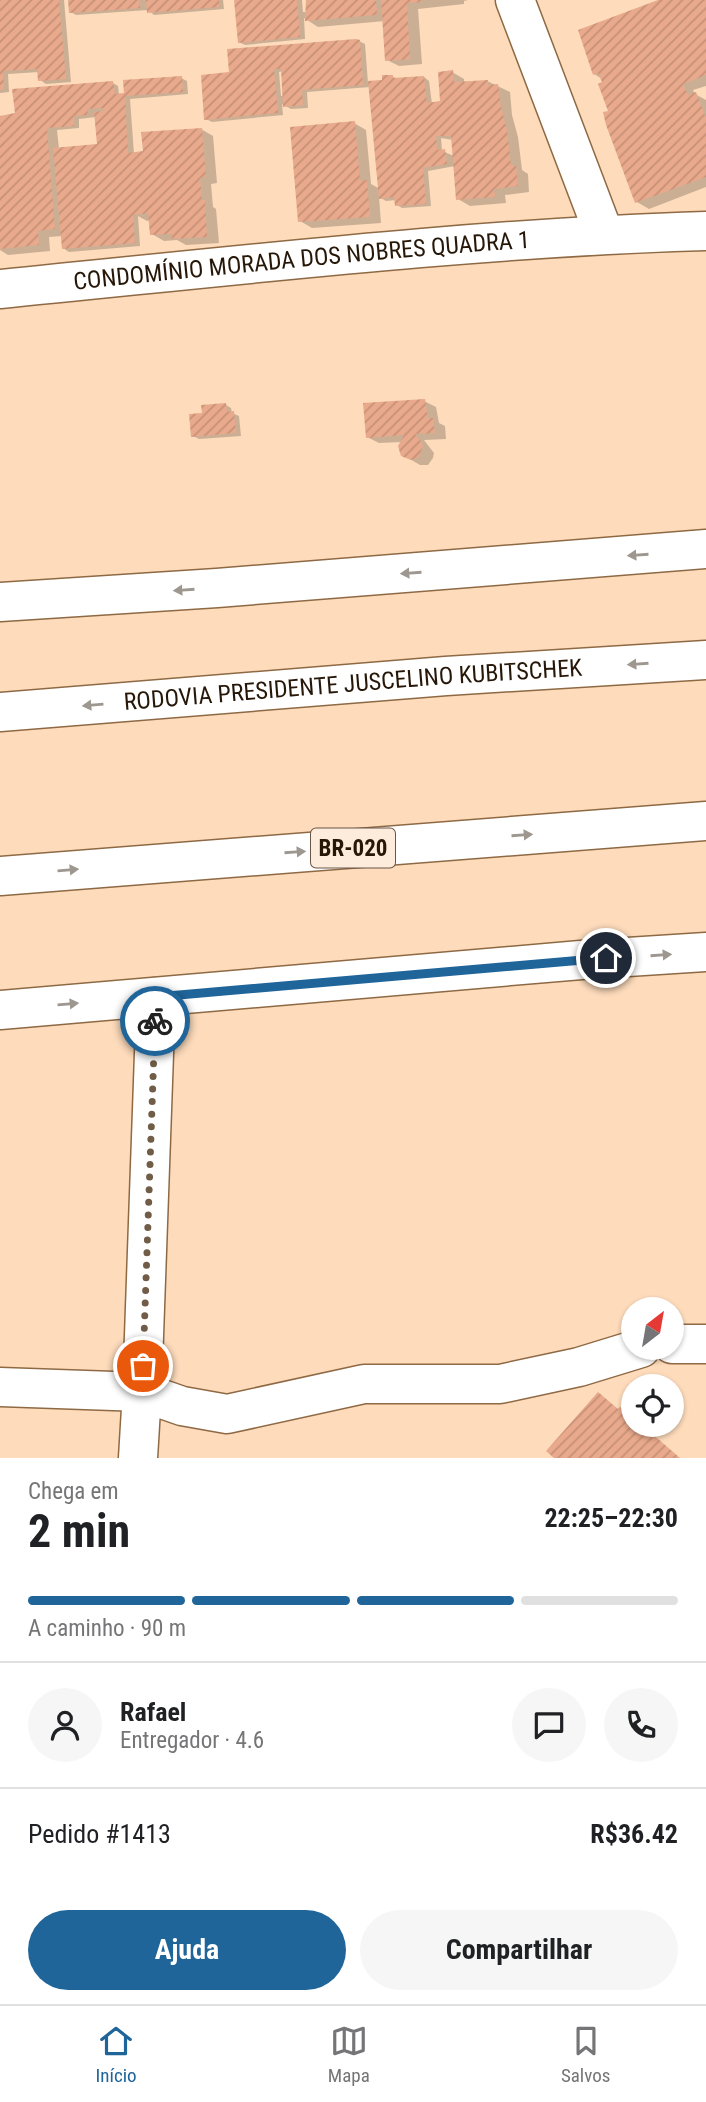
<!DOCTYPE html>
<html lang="pt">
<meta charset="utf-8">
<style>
:root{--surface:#fff;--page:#f6f6f6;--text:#202124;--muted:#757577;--line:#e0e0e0;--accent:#20659a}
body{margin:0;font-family:"Roboto Condensed",sans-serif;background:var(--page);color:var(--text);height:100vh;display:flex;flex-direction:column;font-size:26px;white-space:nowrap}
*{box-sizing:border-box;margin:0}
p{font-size:23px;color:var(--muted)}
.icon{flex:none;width:38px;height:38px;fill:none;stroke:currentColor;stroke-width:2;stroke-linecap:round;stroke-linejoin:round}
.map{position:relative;height:1458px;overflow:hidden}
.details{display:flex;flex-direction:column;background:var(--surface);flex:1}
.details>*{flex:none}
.needle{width:46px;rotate:31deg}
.controls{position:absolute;left:621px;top:1297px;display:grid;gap:14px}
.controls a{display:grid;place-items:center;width:63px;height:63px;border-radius:50%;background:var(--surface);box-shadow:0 2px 5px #0004;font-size:35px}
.pin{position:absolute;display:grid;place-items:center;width:60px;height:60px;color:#fff;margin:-30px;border:4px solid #fff;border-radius:50%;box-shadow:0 2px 7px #0007}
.courier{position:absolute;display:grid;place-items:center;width:70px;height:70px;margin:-35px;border:5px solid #20659a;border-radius:50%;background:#fff;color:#222;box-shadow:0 2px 9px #0007}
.head em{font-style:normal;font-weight:700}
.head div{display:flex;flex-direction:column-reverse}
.head{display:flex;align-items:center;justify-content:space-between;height:119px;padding:0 28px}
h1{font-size:46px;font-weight:700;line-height:52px}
.bar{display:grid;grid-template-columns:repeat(4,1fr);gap:10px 7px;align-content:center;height:84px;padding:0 28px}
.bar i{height:9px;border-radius:5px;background:var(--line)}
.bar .on{background:var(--accent)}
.bar p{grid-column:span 4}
.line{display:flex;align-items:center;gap:18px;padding:0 28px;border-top:2px solid var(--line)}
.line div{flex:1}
.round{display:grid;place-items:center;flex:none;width:74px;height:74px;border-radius:37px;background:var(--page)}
.cta{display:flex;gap:14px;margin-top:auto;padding:14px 28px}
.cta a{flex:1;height:80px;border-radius:42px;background:var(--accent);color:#fff;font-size:28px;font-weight:700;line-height:80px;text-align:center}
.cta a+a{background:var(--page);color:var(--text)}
.dock{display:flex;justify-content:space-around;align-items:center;height:98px;border-top:2px solid var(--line);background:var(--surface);font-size:19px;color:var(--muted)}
.dock a{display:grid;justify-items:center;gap:4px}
.dock .on{color:var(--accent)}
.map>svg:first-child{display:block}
.shadow{fill:#0003;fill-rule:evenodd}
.building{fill:url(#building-hatch)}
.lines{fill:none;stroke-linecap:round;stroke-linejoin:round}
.minor-casing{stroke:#8e6944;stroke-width:41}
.major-casing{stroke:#8e6944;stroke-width:41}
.highway-casing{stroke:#8e6944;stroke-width:41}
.minor{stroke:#fff;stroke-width:38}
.major{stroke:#fff;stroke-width:38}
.highway{stroke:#fff;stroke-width:38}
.oneway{fill:#9d9790}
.done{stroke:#715c47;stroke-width:7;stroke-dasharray:0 12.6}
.route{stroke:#20659a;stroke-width:9}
.labels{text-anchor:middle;stroke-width:7;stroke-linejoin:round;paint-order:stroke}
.shield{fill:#fdecdc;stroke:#665748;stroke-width:2}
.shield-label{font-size:23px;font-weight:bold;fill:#261708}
.street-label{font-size:24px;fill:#261708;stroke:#fdecdc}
</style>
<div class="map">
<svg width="706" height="1458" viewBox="0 0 706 1458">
<defs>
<pattern id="building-hatch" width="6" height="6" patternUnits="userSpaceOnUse" patternTransform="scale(1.75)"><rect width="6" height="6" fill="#e8a98c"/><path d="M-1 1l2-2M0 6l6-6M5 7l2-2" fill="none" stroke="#c79177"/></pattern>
</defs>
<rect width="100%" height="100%" fill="#fddbbb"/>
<!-- shadow -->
<g class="shadow">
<polygon points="0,0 64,0 71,82 46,84 40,80 39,72 8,74 9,92 0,93"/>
<polygon points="70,0 223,0 224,9 154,15 148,10 76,15 71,12"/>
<polygon points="236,0 302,0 303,12 308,12 307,0 468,0 464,1 464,4 418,9 422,64 399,66 387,60 385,21 318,27 304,18 305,39 245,45 239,42"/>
<polygon points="663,0 706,0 706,86 693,90 695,94 706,100 706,187 649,209 637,202 604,83 602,79 594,74"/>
<path d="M359,41L365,44L368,83L384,81L392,76L398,80L424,77L429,81L432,104L440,103L452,72L464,79V83L487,81L510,92L512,115L518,137L522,170L528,174L529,192L505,195L506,203L470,206L458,199L455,166L428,171L431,206L402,208L397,205L396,200L386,201L379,197L381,223L312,228L300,221L354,123L366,130L371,184L380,189L370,87L307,92L308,108L291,109L282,104L283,115L212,122L206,119L231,74ZM283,71L284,96H281L279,72ZM441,138L453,140L454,156L442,151Z"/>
<path d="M181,78L187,81L188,94L130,99L134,154L145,153L201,129L213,136L217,183L211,184L213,207L216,209L219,243L186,245L177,240L164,241L152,234L151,220L147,221L138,216L140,246L69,252L63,248L62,236L49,237L50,251L8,255L0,250V117L17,115L113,83L118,86L119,95ZM96,117L98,146L59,149L57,130L79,128V119Z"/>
<polygon points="424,401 436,407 439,423 445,426 446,439 424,440 434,453 433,458 428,465 420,465 408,458 402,442 379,443 367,437"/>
<polygon points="226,405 231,408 232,413 239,416 241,436 199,439 193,436 204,415"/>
</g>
<!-- building -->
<g class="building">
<polygon points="0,0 59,0 66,79 38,81 37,69 3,71 4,89 0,90"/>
<polygon points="68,0 139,0 140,8 69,13"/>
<polygon points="146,0 219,0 219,7 147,13"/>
<polygon points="234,0 297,0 300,37 238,43"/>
<polygon points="306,0 376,0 377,15 305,21"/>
<polygon points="381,0 421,0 421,2 407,3 410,59 385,61"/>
<polygon points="658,0 706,0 706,75 683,84 688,95 696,92 706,118 706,177 635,203 606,125 603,112 608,111 598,84 602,82 598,73 593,75 578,30"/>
<polygon points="356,39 360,40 363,85 302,90 303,105 283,107 281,69 274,69 278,113 204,120 201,75 229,72 227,49"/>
<polygon points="453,70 454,82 488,80 488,85 498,84 501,107 507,130 511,166 516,165 518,186 494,189 495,197 456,200 451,136 436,136 437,150 445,149 447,164 423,168 426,204 395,206 394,197 379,199 368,81 382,80 382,75 393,75 393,78 424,76 427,103 440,101 438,72"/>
<polygon points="182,76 183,92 125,96 128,153 143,151 141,132 202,128 206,177 200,178 202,200 205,200 207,237 172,239 172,234 150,235 148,213 133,215 135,243 62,249 53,148 97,144 94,112 103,111 103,108 87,109 88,115 74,116 74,126 47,128 55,229 38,231 39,245 0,249 0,116 15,113 12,89 113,81 115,94 124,93 123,80"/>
<polygon points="355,121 360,181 367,180 370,217 298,222 290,127"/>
<polygon points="425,399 428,418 433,418 435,433 415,434 423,445 419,457 411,460 401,456 398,446 404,435 366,438 363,403"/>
<polygon points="226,403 227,412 234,411 236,433 191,437 189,414 202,413 201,405"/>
<polygon points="598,1392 618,1409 620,1407 634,1419 634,1424 641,1424 680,1458 554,1458 546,1451"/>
</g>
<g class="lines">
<defs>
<g id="minor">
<polyline points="515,0 604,234"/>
<path id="s1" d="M0,289C235,266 470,238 706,231"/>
<polyline points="672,1344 706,1344"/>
<polyline points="0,1387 142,1392 156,997"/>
<polyline points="138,1458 142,1392 182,1406 227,1414 364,1384 500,1384 579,1367 641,1348"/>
</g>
<g id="major">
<polyline points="0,602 217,588 706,549"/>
<polyline points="0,1010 581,960 706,952"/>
</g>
<g id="highway">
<path id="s2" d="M0,712L446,676L706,660"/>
<polyline points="0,876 706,821"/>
</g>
</defs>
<!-- minor casing -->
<use href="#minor" class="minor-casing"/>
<!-- major casing -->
<use href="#major" class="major-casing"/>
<!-- highway casing -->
<use href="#highway" class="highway-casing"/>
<!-- minor -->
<use href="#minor" class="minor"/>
<!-- major -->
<use href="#major" class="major"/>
<!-- highway -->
<use href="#highway" class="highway"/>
</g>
<!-- one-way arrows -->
<defs><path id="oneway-solid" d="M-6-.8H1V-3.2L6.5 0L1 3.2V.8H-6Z" transform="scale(1.75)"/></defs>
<g class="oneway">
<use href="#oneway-solid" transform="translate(638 555) rotate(176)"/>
<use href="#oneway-solid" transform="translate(411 573) rotate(176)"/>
<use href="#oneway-solid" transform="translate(184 590) rotate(176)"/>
<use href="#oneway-solid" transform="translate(638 664) rotate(176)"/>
<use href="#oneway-solid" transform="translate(93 705) rotate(175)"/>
<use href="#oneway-solid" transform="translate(522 835) rotate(-4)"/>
<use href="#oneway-solid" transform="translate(295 852) rotate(-4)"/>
<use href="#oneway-solid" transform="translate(68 870) rotate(-5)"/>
<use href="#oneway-solid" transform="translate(661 955) rotate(-4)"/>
<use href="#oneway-solid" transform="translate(68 1004) rotate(-5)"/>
</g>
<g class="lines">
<!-- done -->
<polyline class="done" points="143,1366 155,1021"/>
<!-- route -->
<polyline class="route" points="155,1021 156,997 606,958"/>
</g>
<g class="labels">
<!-- shield labels -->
<rect class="shield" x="311" y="828.5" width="84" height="39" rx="5"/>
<g class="shield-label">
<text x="353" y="856">BR-020</text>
</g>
<!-- street labels -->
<g class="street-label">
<text dy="8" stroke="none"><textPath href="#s1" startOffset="303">CONDOMÍNIO MORADA DOS NOBRES QUADRA 1</textPath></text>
<text dy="8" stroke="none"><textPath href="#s2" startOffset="354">RODOVIA PRESIDENTE JUSCELINO KUBITSCHEK</textPath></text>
</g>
</g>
</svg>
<div class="controls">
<a><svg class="needle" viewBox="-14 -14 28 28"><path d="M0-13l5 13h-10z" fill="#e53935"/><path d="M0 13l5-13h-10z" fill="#757577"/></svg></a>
<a><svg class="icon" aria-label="locate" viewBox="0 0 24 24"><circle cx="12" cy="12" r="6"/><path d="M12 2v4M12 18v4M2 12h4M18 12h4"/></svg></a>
</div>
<div class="pin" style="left:143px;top:1366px;background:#ea580c"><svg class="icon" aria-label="bag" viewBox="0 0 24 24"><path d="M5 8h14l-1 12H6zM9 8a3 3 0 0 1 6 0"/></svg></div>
<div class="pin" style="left:606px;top:958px;background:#1f2937"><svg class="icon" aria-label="home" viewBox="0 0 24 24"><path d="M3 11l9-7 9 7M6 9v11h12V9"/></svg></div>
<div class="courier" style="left:155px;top:1021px"><svg class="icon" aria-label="bike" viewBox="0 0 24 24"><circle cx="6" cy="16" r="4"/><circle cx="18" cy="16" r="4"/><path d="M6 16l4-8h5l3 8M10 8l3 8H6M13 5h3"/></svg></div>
</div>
<section class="details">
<div class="head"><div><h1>2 min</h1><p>Chega em</p></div><em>22:25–22:30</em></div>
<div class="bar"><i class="on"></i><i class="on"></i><i class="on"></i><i></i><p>A caminho · 90 m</p></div>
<div class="line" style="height:126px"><a class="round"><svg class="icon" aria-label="person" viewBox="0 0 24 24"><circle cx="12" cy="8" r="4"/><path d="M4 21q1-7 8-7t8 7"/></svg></a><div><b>Rafael</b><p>Entregador · 4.6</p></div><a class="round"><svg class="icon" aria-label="chat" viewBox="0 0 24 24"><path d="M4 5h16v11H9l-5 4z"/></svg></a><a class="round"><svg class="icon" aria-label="phone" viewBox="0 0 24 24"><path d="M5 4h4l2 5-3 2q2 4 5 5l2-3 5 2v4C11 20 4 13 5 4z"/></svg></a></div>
<div class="line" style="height:91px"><div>Pedido #1413</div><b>R$36.42</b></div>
<div class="cta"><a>Ajuda</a><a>Compartilhar</a></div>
</section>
<nav class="dock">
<a class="on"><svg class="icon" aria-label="home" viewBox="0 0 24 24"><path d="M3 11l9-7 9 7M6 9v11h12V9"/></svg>Início</a>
<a><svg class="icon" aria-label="map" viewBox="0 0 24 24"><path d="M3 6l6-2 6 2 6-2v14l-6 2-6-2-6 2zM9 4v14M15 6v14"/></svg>Mapa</a>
<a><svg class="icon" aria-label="saved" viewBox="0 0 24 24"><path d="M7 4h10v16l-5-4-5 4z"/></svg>Salvos</a>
</nav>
